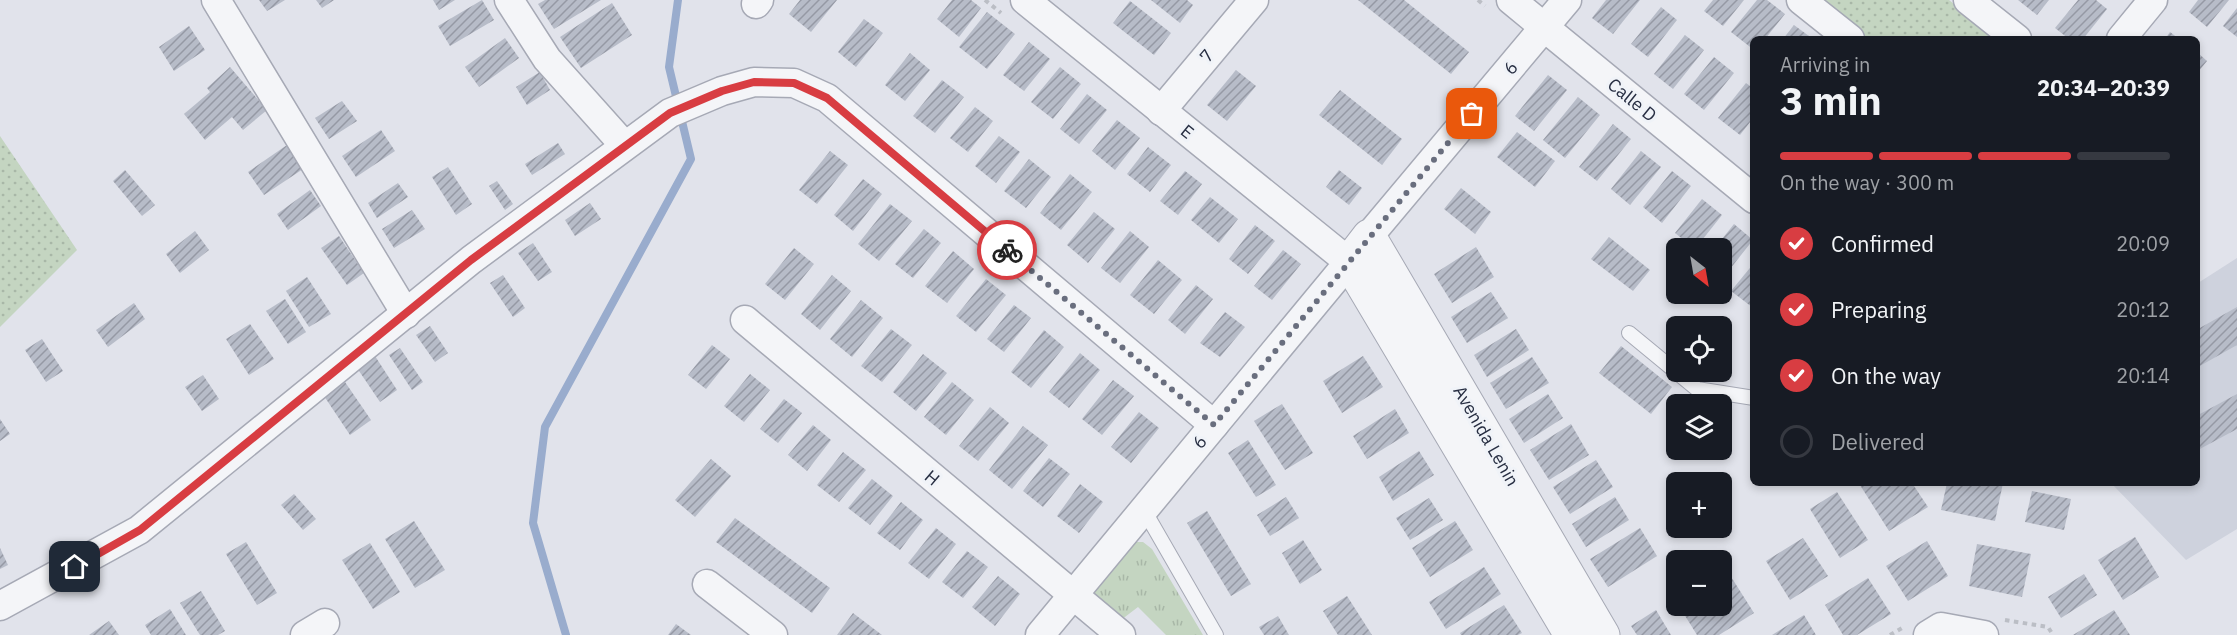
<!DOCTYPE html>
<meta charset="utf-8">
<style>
:root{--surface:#171b24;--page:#20242c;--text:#f1f3f6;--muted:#9ea1a6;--line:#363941;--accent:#d83d42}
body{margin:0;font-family:"IBM Plex Sans",sans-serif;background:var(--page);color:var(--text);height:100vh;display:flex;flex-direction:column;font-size:22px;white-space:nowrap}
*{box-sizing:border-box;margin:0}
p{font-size:20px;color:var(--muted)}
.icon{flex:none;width:33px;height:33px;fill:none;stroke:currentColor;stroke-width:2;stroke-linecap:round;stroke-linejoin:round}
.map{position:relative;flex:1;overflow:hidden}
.side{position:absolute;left:1750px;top:36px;width:450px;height:450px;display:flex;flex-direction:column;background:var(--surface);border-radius:9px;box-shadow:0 3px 9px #0003}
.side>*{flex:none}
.needle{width:39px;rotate:149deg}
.tools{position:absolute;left:1666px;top:238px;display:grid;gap:12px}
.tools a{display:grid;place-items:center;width:66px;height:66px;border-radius:9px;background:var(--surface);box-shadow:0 3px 9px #0003;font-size:30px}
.pin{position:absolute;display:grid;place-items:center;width:51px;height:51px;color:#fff;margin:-26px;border-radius:12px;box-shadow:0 3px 9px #0006}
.courier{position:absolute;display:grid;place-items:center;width:60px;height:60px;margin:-30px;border:4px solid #d83d42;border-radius:50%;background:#fff;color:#222;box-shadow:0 2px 8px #0007}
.summary em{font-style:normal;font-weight:700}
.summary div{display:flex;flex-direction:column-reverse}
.summary{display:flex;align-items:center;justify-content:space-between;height:102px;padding:0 30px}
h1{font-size:39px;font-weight:700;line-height:45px}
.bar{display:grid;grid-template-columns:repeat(4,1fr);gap:9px 6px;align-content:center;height:72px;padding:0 30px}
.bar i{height:8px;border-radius:4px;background:var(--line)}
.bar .current{background:var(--accent)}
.bar p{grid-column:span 4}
ol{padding:0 30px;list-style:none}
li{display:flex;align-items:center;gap:18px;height:66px}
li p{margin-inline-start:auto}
li .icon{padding:6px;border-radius:50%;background:var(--accent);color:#fff;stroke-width:4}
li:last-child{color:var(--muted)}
li i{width:33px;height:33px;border:3px solid var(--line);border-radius:50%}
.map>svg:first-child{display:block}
.built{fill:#ced2dd}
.grass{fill:url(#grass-tufts)}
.park{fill:url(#park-dots)}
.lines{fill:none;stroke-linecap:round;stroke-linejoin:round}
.stream{stroke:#99accd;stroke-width:8}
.building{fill:url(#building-hatch)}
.service-casing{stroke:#a6a9b5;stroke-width:16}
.minor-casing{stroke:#a6a9b5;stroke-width:31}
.tertiary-casing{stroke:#a6a9b5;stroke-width:35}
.path{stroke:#bbbec5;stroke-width:4;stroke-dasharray:4.5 4.5;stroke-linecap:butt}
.service{stroke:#f4f5f8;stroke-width:14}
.minor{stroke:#f4f5f8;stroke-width:28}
.tertiary{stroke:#f4f5f8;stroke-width:33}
.done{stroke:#696e7e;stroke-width:6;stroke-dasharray:0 10.8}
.route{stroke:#d83d42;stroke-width:8}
.labels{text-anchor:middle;stroke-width:6;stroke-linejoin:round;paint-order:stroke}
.street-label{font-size:18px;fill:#282f43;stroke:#f0f3f8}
</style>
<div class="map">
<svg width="2237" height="635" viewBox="0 0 2237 635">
<defs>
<pattern id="grass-tufts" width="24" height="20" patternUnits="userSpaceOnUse" patternTransform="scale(1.5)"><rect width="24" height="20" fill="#c4d5c1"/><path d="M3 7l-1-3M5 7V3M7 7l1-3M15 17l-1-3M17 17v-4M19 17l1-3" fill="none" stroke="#a8b7a7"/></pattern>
<pattern id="park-dots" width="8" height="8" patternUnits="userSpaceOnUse" patternTransform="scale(1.5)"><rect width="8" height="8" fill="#c4d5c1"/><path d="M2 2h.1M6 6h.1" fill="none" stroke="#a8b7a7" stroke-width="1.8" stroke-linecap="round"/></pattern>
<pattern id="building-hatch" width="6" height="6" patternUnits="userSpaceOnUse" patternTransform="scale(1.5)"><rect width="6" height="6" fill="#b7bcc8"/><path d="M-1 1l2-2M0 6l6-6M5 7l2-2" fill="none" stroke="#9599a4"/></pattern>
</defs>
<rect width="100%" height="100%" fill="#e1e3eb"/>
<!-- built -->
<polygon class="built" points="2237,258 2237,529 2186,560 2111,483 2198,483 2198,283"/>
<!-- grass -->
<polygon class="grass" points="1133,542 1143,542 1152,549 1203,635 1166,635 1138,607 1121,620 1093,604 1095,591"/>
<!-- park -->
<g class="park">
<polygon points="1818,0 1949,0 1998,39 1866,39"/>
<polygon points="0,136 77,250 0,327"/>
</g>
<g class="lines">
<!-- stream -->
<polyline class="stream" points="566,635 533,523 545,427 691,159 669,67 678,0"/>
</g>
<!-- building -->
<g class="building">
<polygon points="259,0 285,0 267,11"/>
<polygon points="316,0 334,0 322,8"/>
<polygon points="433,0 455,0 439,10"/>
<polygon points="482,0 494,20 450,46 438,26"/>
<polygon points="545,0 601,0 554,29 538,4"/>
<polygon points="800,0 837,0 811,32 789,14"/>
<polygon points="952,0 971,0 981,8 959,37 937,19"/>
<polygon points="1151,0 1187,0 1193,5 1180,23"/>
<polygon points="1358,0 1404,0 1469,52 1451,74"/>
<polygon points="1606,0 1640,0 1613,34 1592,18"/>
<polygon points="1713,0 1744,0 1723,26 1704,11"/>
<polygon points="1757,0 1767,0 1785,14 1765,39 1754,39 1754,50 1731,32"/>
<polygon points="2018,0 2049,0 2037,15"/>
<polygon points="2078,0 2096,0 2107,9 2083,39 2069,39 2055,28"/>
<polygon points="2198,0 2229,0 2207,27 2189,12"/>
<polygon points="1130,1 1171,33 1154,55 1113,23"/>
<polygon points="612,3 632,35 581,68 560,37"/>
<polygon points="1661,7 1677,20 1648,57 1631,44"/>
<polygon points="2237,8 2237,37 2223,26"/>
<polygon points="987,12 1015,34 987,69 959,47"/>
<polygon points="864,19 883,33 856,67 838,52"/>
<polygon points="1794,25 1813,39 1783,39"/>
<polygon points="189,26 205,50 174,71 159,47"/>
<polygon points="2170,32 2179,39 2165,39"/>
<polygon points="1685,35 1704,50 1673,89 1654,74"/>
<polygon points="505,38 519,58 479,87 465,67"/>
<polygon points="1029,42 1050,59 1024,91 1003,75"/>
<polygon points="910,53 930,70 905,101 885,85"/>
<polygon points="2198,53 2207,61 2198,72"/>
<polygon points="1714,57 1734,73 1704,110 1684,94"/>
<polygon points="230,67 267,110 243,130 232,117 205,140 184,114 210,92 207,88"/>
<polygon points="1060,67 1081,84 1053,119 1031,102"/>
<polygon points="1236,70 1256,86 1227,121 1207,105"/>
<polygon points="540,72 550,90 527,105 516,87"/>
<polygon points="1548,75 1567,90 1534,131 1515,116"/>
<polygon points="942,80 964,97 935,133 913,116"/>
<polygon points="1746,83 1754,89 1754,117 1740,135 1718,118"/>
<polygon points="1340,90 1402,139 1382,165 1319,115"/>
<polygon points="1087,94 1107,110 1079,144 1060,129"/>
<polygon points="1578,97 1600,115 1565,158 1543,140"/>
<polygon points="342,101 357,121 329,139 315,118"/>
<polygon points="975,107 993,121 968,152 950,138"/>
<polygon points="1117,120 1140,138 1115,170 1092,151"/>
<polygon points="1613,124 1631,139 1597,181 1579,167"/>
<polygon points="381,130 395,151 356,177 342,156"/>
<polygon points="1517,132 1555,161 1535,187 1497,157"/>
<polygon points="999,136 1020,152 996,183 975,166"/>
<polygon points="558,143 565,154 532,175 525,164"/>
<polygon points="287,145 303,169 264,195 248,172"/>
<polygon points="1148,147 1171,165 1150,192 1127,174"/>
<polygon points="830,151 848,165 817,204 799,190"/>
<polygon points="1641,151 1661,167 1630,205 1611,189"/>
<polygon points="1029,159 1051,177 1026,208 1004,191"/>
<polygon points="448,167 472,204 456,215 432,177"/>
<polygon points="125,170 155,205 142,216 113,181"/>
<polygon points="1339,170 1362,188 1349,205 1326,187"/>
<polygon points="1185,171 1202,184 1178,215 1160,201"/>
<polygon points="1672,171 1691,186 1662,223 1643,207"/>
<polygon points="1070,174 1092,192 1061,230 1040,213"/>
<polygon points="863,179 882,194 853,231 834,215"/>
<polygon points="497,181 513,204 505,210 489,186"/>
<polygon points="398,183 408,197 377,218 368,203"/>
<polygon points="1461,188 1491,212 1475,234 1444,209"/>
<polygon points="310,190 321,206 288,230 277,214"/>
<polygon points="1210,197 1238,219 1219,243 1191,220"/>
<polygon points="1702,199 1722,215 1695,249 1675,233"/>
<polygon points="590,203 601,219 575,236 565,220"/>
<polygon points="890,204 912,221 879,261 858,244"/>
<polygon points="412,210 425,229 394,248 382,229"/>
<polygon points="1094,212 1115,229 1088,263 1067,245"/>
<polygon points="1734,224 1753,240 1722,279 1722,249 1714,249"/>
<polygon points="1255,225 1275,241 1248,274 1229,259"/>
<polygon points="924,229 941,243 913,278 895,264"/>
<polygon points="195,231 209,250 180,273 166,254"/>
<polygon points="1130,231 1149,247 1120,283 1101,268"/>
<polygon points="339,236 364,273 347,285 321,248"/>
<polygon points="1609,237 1650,270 1633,291 1591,259"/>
<polygon points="533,243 552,272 538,281 518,253"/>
<polygon points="1476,247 1494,277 1452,303 1434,274"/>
<polygon points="794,248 814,264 785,300 765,284"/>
<polygon points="1283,250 1301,264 1272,300 1254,286"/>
<polygon points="953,251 974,269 947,303 925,286"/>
<polygon points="1158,260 1182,280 1154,314 1130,295"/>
<polygon points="1754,263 1754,305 1752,307 1731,291"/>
<polygon points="503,275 525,308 513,317 490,283"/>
<polygon points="832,275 851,291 820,330 801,314"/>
<polygon points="307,277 331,314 309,327 286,291"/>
<polygon points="986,279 1006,295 976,332 956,316"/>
<polygon points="1196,285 1213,299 1185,334 1168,320"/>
<polygon points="1491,292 1508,318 1467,343 1451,317"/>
<polygon points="285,299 306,332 288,344 266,311"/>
<polygon points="861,300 883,318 852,357 830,339"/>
<polygon points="134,303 145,319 108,347 96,330"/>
<polygon points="1014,305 1031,318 1004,352 987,339"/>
<polygon points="2237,307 2237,345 2198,367 2198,329"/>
<polygon points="1225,312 1245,327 1220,357 1200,343"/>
<polygon points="250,324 274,359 249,375 226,339"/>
<polygon points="430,326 448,353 435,362 416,335"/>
<polygon points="891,329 912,345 882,382 861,366"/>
<polygon points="1516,329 1529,350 1487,377 1474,355"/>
<polygon points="1044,330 1064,347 1031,388 1011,372"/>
<polygon points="42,339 63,371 46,382 25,350"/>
<polygon points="712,345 730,359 706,389 688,375"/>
<polygon points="1621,346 1672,387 1651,414 1599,373"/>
<polygon points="400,348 423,382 412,390 389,355"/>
<polygon points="1080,353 1100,370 1069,408 1049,392"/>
<polygon points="923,354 947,373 916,411 893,392"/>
<polygon points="375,356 397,390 380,402 357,368"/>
<polygon points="1363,356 1383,387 1342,413 1323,381"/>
<polygon points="1532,357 1549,383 1506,409 1490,383"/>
<polygon points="750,374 770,390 744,422 724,406"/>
<polygon points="203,375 219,399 202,411 185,387"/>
<polygon points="1113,380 1134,396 1102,435 1082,419"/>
<polygon points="345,382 371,420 350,435 324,396"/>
<polygon points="952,382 974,400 946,435 924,417"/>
<polygon points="1548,394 1563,418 1524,443 1509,419"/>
<polygon points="2237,394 2237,429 2198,450 2198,415"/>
<polygon points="784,399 802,413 778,443 760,429"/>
<polygon points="1282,404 1313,453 1285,470 1254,421"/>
<polygon points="990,407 1009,423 978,461 959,446"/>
<polygon points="1395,409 1409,433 1367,459 1353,436"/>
<polygon points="1139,412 1159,428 1131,463 1111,447"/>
<polygon points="0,419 10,434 0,441"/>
<polygon points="1571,424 1589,455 1549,480 1530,450"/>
<polygon points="813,425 831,440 807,471 788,455"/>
<polygon points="1023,426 1048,445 1012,489 989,470"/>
<polygon points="1248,440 1276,485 1256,497 1228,453"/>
<polygon points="1419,451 1434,475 1393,501 1379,477"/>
<polygon points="843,452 866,470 839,502 817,485"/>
<polygon points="1049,458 1070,474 1043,507 1023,491"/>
<polygon points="711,459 731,476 695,517 675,500"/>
<polygon points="1596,460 1613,487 1570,514 1553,487"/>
<polygon points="872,479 893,496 870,525 848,508"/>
<polygon points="1863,483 1912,483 1928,507 1889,531 1860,485"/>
<polygon points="1947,483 2003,483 1995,521 1941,510"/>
<polygon points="1080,484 1103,502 1079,533 1057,516"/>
<polygon points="2032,491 2071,499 2064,530 2025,522"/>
<polygon points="1837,492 1868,540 1840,558 1810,509"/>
<polygon points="294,494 316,519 303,530 281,505"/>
<polygon points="1286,497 1299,518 1270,536 1257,515"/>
<polygon points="1615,497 1629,520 1586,547 1572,524"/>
<polygon points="1429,498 1443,520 1410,540 1396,518"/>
<polygon points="901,502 923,520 900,550 877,533"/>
<polygon points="1207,511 1251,584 1231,596 1187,523"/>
<polygon points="735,518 830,588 812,613 716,542"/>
<polygon points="414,521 445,570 415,588 385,539"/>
<polygon points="1455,521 1473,550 1430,577 1412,548"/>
<polygon points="936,528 956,544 929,579 908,563"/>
<polygon points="1640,528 1657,556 1608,587 1590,559"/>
<polygon points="2135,537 2159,577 2123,600 2098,560"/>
<polygon points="1803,538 1828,576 1790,600 1766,561"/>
<polygon points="1303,540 1322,570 1300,584 1282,553"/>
<polygon points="1927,541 1948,576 1908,601 1886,566"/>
<polygon points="246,542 277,593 257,605 226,554"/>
<polygon points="370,543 400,592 373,609 342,560"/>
<polygon points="1977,544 2031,554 2022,597 1969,586"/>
<polygon points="0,548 8,565 0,569"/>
<polygon points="967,551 988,567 963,598 942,582"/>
<polygon points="1484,567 1501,594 1446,629 1429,602"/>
<polygon points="1728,572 1754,613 1719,635 1697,635 1679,606 1722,606 1722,576"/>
<polygon points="2084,574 2097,595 2061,618 2048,597"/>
<polygon points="998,576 1020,594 995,626 972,607"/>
<polygon points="1868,578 1891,614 1857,635 1843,635 1825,605"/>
<polygon points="201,591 225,631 218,635 200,635 180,603"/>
<polygon points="1347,596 1372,635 1338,635 1323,611"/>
<polygon points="1504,605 1522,633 1518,635 1461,635 1460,633"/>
<polygon points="170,609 186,635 151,635 145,625"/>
<polygon points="1656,610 1671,635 1637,635 1631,626"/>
<polygon points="2114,610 2130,635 2073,635"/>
<polygon points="853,613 882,635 837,635"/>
<polygon points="1804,615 1816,635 1772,635"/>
<polygon points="1278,616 1289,635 1264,635 1259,627"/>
<polygon points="109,621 119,635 89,635"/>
<polygon points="676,624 691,635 668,635"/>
</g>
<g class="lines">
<defs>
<g id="service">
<polyline points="1629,333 1697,389 1754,398"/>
<polyline points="1144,510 1216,635"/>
</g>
<g id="minor">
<polyline points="216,0 406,314"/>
<polyline points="509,0 547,59 624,145"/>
<polyline points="1025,0 1349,262 1040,635"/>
<polyline points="1511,0 1754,199"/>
<polyline points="1801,0 1850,39"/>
<polyline points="1968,0 2017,39"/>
<polyline points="756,4 759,0"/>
<polyline points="2121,39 2153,0"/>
<polyline points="1161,111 1254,0"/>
<polyline points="1369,236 1567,0"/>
<polyline points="745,320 1121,635"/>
<polyline points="707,584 773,635"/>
<polyline points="0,606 139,530 471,260 670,113 722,91 754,82 794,83 827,98 1214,425"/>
<polyline points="305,635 325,623"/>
<polyline points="1928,635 1941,627 1984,635"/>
</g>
<polyline id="tertiary" points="1571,635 1349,262 1369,236 1603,635"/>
</defs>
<!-- service casing -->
<use href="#service" class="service-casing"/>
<!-- minor casing -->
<use href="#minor" class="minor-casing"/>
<!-- tertiary casing -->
<use href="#tertiary" class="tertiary-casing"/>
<!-- path -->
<g class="path">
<polyline points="985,0 1001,13"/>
<polyline points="1478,0 1485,6"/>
<polyline points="2005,620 2048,627 2053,635"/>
<polyline points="1890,635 1902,628"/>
</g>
<!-- service -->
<use href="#service" class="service"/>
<!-- minor -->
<use href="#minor" class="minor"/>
<!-- tertiary -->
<use href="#tertiary" class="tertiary"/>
</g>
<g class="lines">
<!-- done -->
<polyline class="done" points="1007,250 1214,425 1472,114"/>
<!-- route -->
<polyline class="route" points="75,567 140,530 471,260 670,113 722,91 754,82 794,83 827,98 1007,250"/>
</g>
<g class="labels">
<!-- street labels -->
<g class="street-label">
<text transform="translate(1207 56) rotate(-50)" y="6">7</text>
<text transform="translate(1511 68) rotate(-50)" y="6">6</text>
<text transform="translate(1632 100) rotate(39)" y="6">Calle D</text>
<text transform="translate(1187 132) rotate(39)" y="6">E</text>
<text transform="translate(1486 436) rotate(60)" y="6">Avenida Lenin</text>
<text transform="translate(1200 442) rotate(-50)" y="6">6</text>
<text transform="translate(932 478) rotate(40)" y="6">H</text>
</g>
</g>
</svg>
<div class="tools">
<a><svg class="needle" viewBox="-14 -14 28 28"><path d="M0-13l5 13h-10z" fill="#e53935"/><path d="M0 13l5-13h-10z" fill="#9ea1a6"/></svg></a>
<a><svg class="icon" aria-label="locate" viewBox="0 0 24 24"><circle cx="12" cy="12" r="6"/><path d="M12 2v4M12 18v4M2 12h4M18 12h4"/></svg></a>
<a><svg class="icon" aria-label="layers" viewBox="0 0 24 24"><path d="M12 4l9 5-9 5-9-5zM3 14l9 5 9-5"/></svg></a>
<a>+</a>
<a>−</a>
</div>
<div class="pin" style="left:1472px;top:114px;background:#ea580c"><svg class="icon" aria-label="bag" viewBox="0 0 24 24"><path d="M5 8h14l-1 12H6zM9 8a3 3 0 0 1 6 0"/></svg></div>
<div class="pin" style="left:75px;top:567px;background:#1f2937"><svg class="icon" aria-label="home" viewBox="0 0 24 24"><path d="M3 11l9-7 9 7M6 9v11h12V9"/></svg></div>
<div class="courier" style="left:1007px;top:250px"><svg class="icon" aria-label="bike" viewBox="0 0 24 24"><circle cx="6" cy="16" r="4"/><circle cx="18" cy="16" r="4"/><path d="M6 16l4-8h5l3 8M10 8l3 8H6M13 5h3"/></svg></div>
<section class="side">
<div class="summary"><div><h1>3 min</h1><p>Arriving in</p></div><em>20:34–20:39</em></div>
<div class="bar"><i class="current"></i><i class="current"></i><i class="current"></i><i></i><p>On the way · 300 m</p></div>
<ol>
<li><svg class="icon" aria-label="check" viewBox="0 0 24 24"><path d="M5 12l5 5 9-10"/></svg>Confirmed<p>20:09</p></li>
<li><svg class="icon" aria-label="check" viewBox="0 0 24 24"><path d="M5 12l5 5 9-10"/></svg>Preparing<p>20:12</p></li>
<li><svg class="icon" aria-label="check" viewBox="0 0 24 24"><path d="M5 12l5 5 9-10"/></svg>On the way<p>20:14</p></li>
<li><i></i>Delivered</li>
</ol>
</section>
</div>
